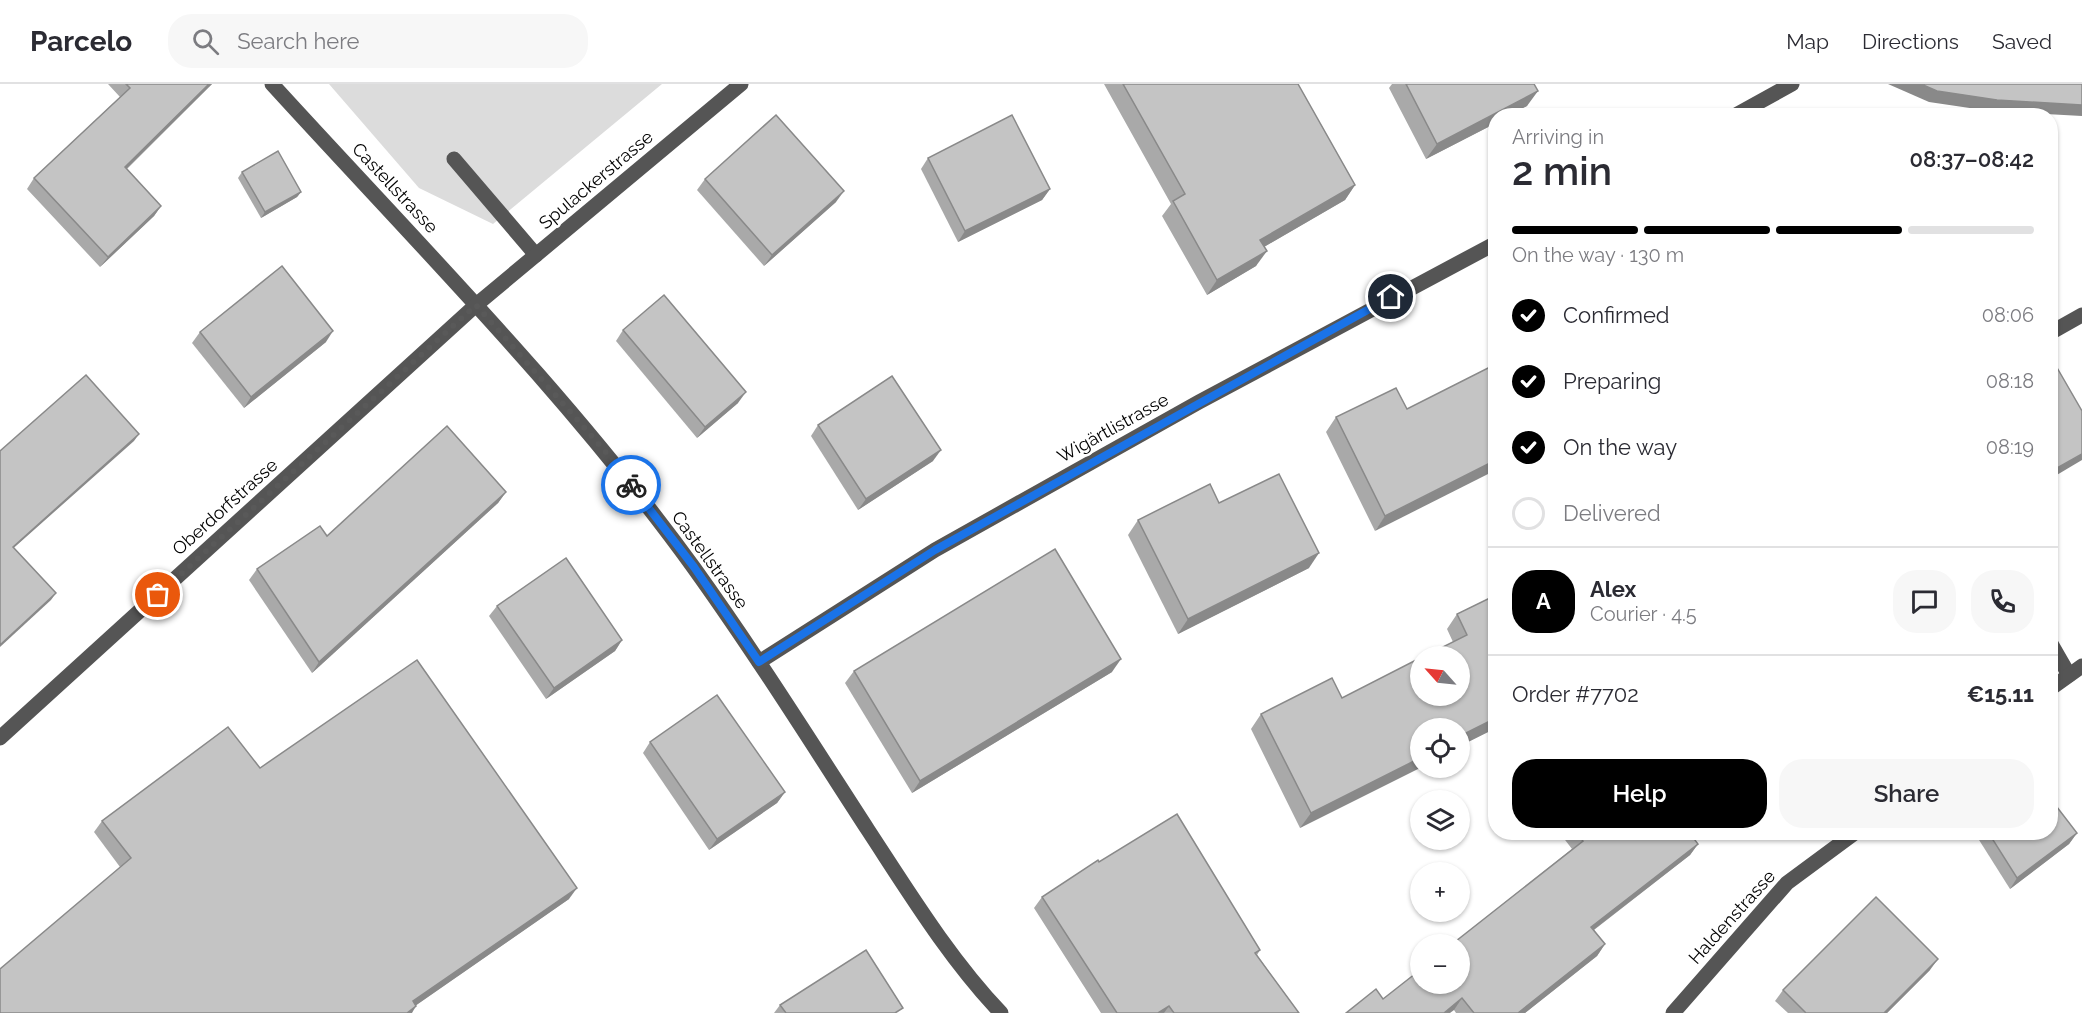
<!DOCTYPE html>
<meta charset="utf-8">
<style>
:root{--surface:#fff;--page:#f7f7f7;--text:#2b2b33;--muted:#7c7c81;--line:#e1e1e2;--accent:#000}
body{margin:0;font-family:Raleway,sans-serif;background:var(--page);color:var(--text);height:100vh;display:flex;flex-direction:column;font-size:22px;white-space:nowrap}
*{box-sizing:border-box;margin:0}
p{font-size:20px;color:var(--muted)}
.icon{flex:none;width:33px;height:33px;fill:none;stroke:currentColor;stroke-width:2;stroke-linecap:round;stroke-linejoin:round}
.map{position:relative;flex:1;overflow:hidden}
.side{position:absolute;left:1488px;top:24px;width:570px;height:732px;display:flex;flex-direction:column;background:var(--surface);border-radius:24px;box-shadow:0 2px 4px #0004}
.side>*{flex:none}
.needle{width:39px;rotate:297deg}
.fabs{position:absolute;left:1410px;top:562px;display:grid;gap:12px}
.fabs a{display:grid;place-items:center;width:60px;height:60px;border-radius:50%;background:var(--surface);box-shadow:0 2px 4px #0004;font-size:30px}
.pin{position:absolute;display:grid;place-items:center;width:51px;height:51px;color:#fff;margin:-26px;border:3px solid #fff;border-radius:50%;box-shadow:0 2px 6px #0007}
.courier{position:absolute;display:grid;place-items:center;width:60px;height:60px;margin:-30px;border:4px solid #1a73e8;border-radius:50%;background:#fff;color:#222;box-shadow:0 2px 8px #0007}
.head em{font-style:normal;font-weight:600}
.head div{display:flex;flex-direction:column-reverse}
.head{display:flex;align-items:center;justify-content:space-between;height:102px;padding:0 24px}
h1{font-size:39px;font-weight:600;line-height:45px}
.bar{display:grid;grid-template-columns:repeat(4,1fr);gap:9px 6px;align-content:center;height:72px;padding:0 24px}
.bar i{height:8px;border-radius:4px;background:var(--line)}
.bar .current{background:var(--accent)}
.bar p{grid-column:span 4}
.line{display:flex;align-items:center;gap:15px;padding:0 24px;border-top:2px solid var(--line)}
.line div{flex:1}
.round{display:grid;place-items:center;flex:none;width:63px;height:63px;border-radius:24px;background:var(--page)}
ol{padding:0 24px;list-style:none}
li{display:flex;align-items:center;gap:18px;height:66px}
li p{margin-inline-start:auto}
li .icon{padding:6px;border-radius:50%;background:var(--accent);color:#fff;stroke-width:4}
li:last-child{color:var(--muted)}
li i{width:33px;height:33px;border:3px solid var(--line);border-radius:50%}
.action{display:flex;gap:12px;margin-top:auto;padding:12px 24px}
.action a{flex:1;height:69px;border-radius:24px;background:var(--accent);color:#fff;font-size:24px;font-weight:600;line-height:69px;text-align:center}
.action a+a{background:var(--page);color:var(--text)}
header{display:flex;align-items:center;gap:36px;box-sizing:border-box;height:84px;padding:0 30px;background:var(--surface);border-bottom:2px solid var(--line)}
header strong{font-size:28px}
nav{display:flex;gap:33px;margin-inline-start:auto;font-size:21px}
.search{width:420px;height:54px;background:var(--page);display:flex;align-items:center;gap:15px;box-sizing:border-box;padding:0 21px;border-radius:24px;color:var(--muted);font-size:22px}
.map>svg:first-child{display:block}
.green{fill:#dcdcdc}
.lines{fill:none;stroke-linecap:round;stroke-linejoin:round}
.minor{stroke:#555;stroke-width:15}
.wall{fill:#a9a9a9}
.shaded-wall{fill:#898989}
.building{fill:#c4c4c4;stroke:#898989;stroke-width:1.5}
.done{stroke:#595959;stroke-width:6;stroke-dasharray:0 10.8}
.route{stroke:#1a73e8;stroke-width:8}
.labels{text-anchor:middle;stroke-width:5;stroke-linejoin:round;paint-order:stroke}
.street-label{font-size:18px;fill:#000;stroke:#fff}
</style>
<header>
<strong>Parcelo</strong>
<div class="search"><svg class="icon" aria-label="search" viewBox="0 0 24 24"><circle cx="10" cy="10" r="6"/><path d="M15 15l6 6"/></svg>Search here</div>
<nav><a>Map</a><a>Directions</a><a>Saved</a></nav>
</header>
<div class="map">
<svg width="2082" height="929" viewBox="0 0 2082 929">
<rect width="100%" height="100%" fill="#fff"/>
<!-- green -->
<polygon class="green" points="329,0 662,0 493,140 419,104"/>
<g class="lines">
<!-- minor -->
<g class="minor">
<path d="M272,0C416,158 568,310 694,484C755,569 811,658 868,746C910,810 949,874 1001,929"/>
<polyline points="1734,32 1792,0"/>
<polyline points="454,75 536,171"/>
<polyline points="2050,249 2082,231"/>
<polyline points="2050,558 2069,591"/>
<polyline points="759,578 935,466 1199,318 1496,159"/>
<polyline points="2050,605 2082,582"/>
<polyline points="0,654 476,221 741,0"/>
<polyline points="1673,929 1787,799 1856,748"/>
</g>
</g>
<!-- wall -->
<g class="wall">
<polygon points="108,0 212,0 127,85 161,122 154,132 100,183 27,105 34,94 120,13"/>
<polygon points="1104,0 1298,0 1355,101 1345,116 1264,163 1256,182 1207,211 1162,132 1171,120"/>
<polygon points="1392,0 1534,0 1527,22 1496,32 1496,39 1426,75 1389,4"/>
<polygon points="928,74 1050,105 1042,116 958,158 921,85"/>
<polygon points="242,88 301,108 297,113 261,134 238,94"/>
<polygon points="705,95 836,118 764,182 697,106"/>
<polygon points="623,246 738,319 697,354 616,257"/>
<polygon points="200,248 326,258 244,324 192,259"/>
<polygon points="1496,280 1375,447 1326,348 1336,333 1407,325"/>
<polygon points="818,341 933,377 858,426 811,352"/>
<polygon points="506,408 498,419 312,589 249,496 257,485 327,452"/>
<polygon points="1219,419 1309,484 1178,550 1128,451 1138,436"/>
<polygon points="1496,511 1496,644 1460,662 1460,645 1300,744 1251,645 1261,630 1342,614 1453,558 1447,545 1457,530"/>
<polygon points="497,522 622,556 615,567 546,615 489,532"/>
<polygon points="854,587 1112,588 912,709 845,599"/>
<polygon points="650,658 785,708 777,719 709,766 643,669"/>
<polygon points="260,684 569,815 416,921 120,783 94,748 102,737"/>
<polygon points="1565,748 1689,748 1698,760 1690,771 1594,846 1605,860 1597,872 1525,929 1456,929 1454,926 1383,915 1572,765 1562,752"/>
<polygon points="1974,748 2050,748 2077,749 2069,760 2010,805"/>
<polygon points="1099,778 1260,866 1257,871 1299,929 1101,929 1034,824 1042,813"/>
<polygon points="1930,886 1887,929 1788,929 1775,917 1783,906"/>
<polygon points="780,921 899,929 774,929"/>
</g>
<!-- shaded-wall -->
<g class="shaded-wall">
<polygon points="209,0 212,0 117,94 125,83"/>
<polygon points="1888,0 1921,0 2082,21 2082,32 1990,27 1929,18"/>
<polygon points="1538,7 1527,22 1509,32 1496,32 1496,39 1426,75 1437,60"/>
<polygon points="1355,101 1345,116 1250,171 1260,156"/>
<polygon points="1050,105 1042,116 958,158 965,147"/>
<polygon points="844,107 836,118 764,182 772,171"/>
<polygon points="301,108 297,113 261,134 265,128"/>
<polygon points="161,122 154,132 100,183 108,173"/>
<polygon points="1267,167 1256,182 1207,211 1217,196"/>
<polygon points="333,247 326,258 244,324 251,313"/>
<polygon points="746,308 738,319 697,354 705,343"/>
<polygon points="139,350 134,357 8,469 13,463"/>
<polygon points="941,366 933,377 858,426 866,415"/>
<polygon points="2082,370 2082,376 2050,395 2050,388"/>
<polygon points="1496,376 1496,386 1375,447 1385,432"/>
<polygon points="506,408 498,419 312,589 319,578"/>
<polygon points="1319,469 1309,484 1178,550 1188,535"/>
<polygon points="56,509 51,516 0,563 0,561"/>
<polygon points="622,556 615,567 546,615 554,604"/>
<polygon points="1121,575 1112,588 912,709 920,697"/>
<polygon points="1496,634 1496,644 1460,662 1460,652"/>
<polygon points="1420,674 1420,684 1300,744 1311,729"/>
<polygon points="785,708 777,719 709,766 717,755"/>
<polygon points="2077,749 2069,760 2010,805 2017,794"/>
<polygon points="1698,760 1690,771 1583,854 1591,843"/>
<polygon points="577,804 569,815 405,929 413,917"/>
<polygon points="1605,860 1597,872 1525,929 1518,929"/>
<polygon points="1938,875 1930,886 1887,929 1884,929"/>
<polygon points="1462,914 1454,926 1450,929 1444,929"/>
<polygon points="416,922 412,929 407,929"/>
<polygon points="1169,922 1164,929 1158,929"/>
</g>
<!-- building -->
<g class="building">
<polygon points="126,0 209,0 125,83 161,122 108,173 34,94 130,4"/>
<polygon points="1123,0 1298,0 1355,101 1260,156 1267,167 1217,196 1173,117 1185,110"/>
<polygon points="1406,0 1534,0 1538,7 1437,60"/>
<polygon points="1921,0 2082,0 2082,21 1997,16 1937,7"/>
<polygon points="776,31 844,107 772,171 705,95"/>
<polygon points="1012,31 1050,105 965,147 928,74"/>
<polygon points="278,67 301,108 265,128 242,88"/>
<polygon points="282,182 333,247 251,313 200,248"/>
<polygon points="664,211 746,308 705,343 623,246"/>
<polygon points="2052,275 2082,327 2082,370 2050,388 2050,276"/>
<polygon points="1496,280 1496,376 1385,432 1336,333 1396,304 1407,325"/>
<polygon points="86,291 139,350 13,463 56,509 0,561 0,367"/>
<polygon points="892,292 941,366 866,415 818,341"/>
<polygon points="447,342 506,408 319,578 257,485 320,442 327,452"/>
<polygon points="1279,390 1319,469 1188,535 1138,436 1210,400 1219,419"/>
<polygon points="1055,465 1121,575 920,697 854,587"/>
<polygon points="566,474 622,556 554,604 497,522"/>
<polygon points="1496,511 1496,634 1460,652 1460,645 1420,645 1420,674 1311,729 1261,630 1332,594 1342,614 1420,574 1420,612 1460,612 1460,573 1423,573 1467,551 1457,530"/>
<polygon points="417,576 577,804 413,917 416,922 407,929 0,929 0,885 131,774 102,737 228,643 260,684"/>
<polygon points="717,611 785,708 717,755 650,658"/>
<polygon points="2050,714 2077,749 2017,794 1988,748 2050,748"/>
<polygon points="1177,730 1260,866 1255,869 1299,929 1174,929 1169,922 1158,929 1117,929 1042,813 1098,776 1099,778"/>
<polygon points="1576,748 1689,748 1698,760 1591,843 1605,860 1518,929 1474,929 1462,914 1444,929 1346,929 1376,905 1383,915 1420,886 1420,900 1460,900 1460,861 1451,861 1583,757"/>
<polygon points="1876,813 1938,875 1884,929 1806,929 1783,906"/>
<polygon points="866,866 903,924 895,929 786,929 780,921"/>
</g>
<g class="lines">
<!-- done -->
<polyline class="done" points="158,511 476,221 611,374 631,401"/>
<!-- route -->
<polyline class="route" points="631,401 694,483 759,578 935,466 1391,213"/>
</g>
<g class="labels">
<!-- street labels -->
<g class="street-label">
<text transform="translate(596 96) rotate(-40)" y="6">Spulackerstrasse</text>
<text transform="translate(395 104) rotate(47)" y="6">Castellstrasse</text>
<text transform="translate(1113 344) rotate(-29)" y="6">Wigärtlistrasse</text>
<text transform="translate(225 423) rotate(-42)" y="6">Oberdorfstrasse</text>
<text transform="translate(710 476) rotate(54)" y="6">Castellstrasse</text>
<text transform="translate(1732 833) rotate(-48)" y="6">Haldenstrasse</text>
</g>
</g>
</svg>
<div class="fabs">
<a><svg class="needle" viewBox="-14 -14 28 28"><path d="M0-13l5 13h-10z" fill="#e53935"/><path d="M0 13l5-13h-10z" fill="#7c7c81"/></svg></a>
<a><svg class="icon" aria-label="locate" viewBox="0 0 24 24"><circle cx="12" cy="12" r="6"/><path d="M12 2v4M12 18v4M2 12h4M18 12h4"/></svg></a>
<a><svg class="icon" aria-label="layers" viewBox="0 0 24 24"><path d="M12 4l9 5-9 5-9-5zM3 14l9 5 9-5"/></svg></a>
<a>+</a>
<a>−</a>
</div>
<div class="pin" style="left:158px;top:511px;background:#ea580c"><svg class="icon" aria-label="bag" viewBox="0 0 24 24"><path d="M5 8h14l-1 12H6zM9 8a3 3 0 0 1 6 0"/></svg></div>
<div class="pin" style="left:1391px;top:213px;background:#1f2937"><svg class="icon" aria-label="home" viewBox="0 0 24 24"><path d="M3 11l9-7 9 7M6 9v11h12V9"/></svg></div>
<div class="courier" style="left:631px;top:401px"><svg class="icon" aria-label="bike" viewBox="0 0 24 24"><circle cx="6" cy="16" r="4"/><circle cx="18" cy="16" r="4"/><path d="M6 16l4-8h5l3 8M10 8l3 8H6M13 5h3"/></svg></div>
<section class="side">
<div class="head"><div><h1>2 min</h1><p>Arriving in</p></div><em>08:37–08:42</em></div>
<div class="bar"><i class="current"></i><i class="current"></i><i class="current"></i><i></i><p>On the way · 130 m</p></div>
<ol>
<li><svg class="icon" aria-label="check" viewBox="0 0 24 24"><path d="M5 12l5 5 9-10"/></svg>Confirmed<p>08:06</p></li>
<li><svg class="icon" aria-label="check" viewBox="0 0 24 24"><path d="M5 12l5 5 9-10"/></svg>Preparing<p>08:18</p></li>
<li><svg class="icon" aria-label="check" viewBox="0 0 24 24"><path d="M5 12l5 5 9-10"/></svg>On the way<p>08:19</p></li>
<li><i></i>Delivered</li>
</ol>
<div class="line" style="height:108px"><b class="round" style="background:var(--accent);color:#fff">A</b><div><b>Alex</b><p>Courier · 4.5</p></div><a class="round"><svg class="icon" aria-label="chat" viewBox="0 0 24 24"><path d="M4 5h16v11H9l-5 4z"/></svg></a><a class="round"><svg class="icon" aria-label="phone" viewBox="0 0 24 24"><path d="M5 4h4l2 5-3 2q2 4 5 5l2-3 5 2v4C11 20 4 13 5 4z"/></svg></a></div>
<div class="line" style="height:78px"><div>Order #7702</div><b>€15.11</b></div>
<div class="action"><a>Help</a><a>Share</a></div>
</section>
</div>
